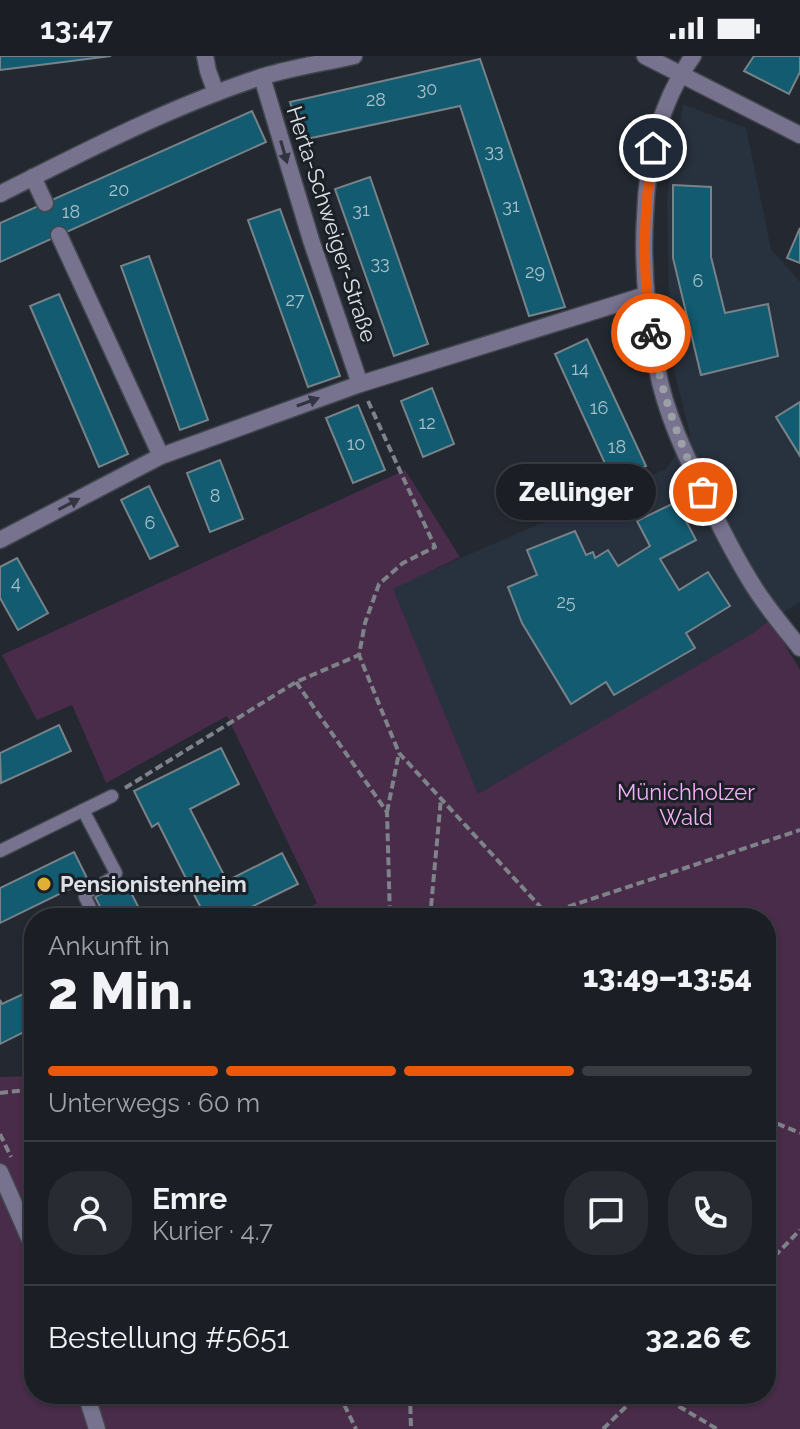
<!DOCTYPE html>
<html lang="de">
<meta charset="utf-8">
<style>
:root{--surface:#1b1f25;--page:#282c32;--text:#f1f3f6;--muted:#a0a2a7;--line:#393d42;--accent:#ea580c}
body{margin:0;font-family:Raleway,sans-serif;background:var(--page);color:var(--text);height:100vh;display:flex;flex-direction:column;font-size:30px;white-space:nowrap}
*{box-sizing:border-box;margin:0}
p{font-size:26px;color:var(--muted)}
.icon{flex:none;width:44px;height:44px;fill:none;stroke:currentColor;stroke-width:2;stroke-linecap:round;stroke-linejoin:round}
.map{position:relative;flex:1;overflow:hidden}
.sheet{position:absolute;left:24px;top:852px;width:752px;height:496px;display:flex;flex-direction:column;background:var(--surface);border-radius:32px;box-shadow:0 2px 6px #0004,0 0 0 2px var(--line)}
.sheet>*{flex:none}
.pin{position:absolute;display:grid;place-items:center;width:68px;height:68px;color:#fff;margin:-34px;border:4px solid #fff;border-radius:50%;box-shadow:0 2px 8px #0007}
.courier{position:absolute;display:grid;place-items:center;width:80px;height:80px;margin:-40px;border:6px solid #ea580c;border-radius:50%;background:#fff;color:#222;box-shadow:0 2px 10px #0007}
.bubble{position:absolute;height:56px;border-radius:28px;background:var(--surface);box-shadow:0 2px 6px #0004,0 0 0 2px var(--line);font-size:26px;font-weight:800;line-height:56px;text-align:center}
.overview em{font-style:normal;font-weight:800}
.overview div{display:flex;flex-direction:column-reverse}
.overview{display:flex;align-items:center;justify-content:space-between;height:136px;padding:0 24px}
h1{font-size:52px;font-weight:800;line-height:60px}
.bar{display:grid;grid-template-columns:repeat(4,1fr);gap:12px 8px;align-content:center;height:96px;padding:0 24px}
.bar i{height:10px;border-radius:6px;background:var(--line)}
.bar .selected{background:var(--accent)}
.bar p{grid-column:span 4}
.line{display:flex;align-items:center;gap:20px;padding:0 24px;border-top:2px solid var(--line)}
.line div{flex:1}
.round{display:grid;place-items:center;flex:none;width:84px;height:84px;border-radius:32px;background:var(--page)}
.status{display:flex;justify-content:space-between;align-items:center;height:56px;padding:0 40px;background:var(--surface);direction:ltr}
.status svg{height:22px;fill:currentColor}
.map>svg:first-child{display:block}
.built{fill:#28313e}
.green{fill:#492b4a}
.building{fill:#125b71;stroke:#778388;stroke-width:2}
.lines{fill:none;stroke-linecap:round;stroke-linejoin:round}
.service-casing{stroke:#42464e;stroke-width:15}
.minor-casing{stroke:#42464e;stroke-width:19}
.tertiary-casing{stroke:#42464e;stroke-width:19}
.path{stroke:#7e8389;stroke-width:4;stroke-dasharray:8 4;stroke-linecap:butt}
.service{stroke:#77738f;stroke-width:12}
.minor{stroke:#77738f;stroke-width:16}
.tertiary{stroke:#77738f;stroke-width:16}
.oneway{fill:#323541}
.done{stroke:#9ca1a7;stroke-width:8;stroke-dasharray:0 14.4}
.route{stroke:#ea580c;stroke-width:10}
.poi-dot{fill:#dfb034;stroke:#1b2027;stroke-width:3}
.labels{text-anchor:middle;stroke-width:6;stroke-linejoin:round;paint-order:stroke}
.number-label{font-size:18px;fill:#aac0c9}
.street-label{font-size:22px;fill:#dde1e6;stroke:#1b2027}
.park-label{font-size:22px;fill:#f7aff8;stroke:#1b2027}
.poi-label{font-size:22px;font-weight:bold;fill:#dde1e6;stroke:#1b2027;text-anchor:start}
</style>
<div class="status"><b>13:47</b><svg viewBox="0 0 49 12"><path d="M0 12V9h3v3zM5 12V6h3v6zM10 12V3h3v9zM15 12V0h3v12zM26 1h20v11H26zM47 4h2v5h-2z"/></svg></div>
<div class="map">
<svg width="800" height="1373" viewBox="0 0 800 1373">
<rect width="100%" height="100%" fill="#242931"/>
<!-- built -->
<polygon class="built" points="683,48 746,72 771,193 800,226 800,546 770,564 753,577 478,739 392,532 666,413 690,379 670,297 667,141"/>
<!-- green -->
<polygon class="green" points="405,414 460,501 393,533 478,738 753,577 770,564 800,614 800,1373 0,1373 0,1021 34,1020 34,1338 766,1338 766,862 289,862 317,847 227,660 106,727 72,649 37,664 2,599"/>
<!-- building -->
<g class="building">
<polygon points="0,0 111,0 0,14"/>
<polygon points="754,0 800,0 800,16 789,38 744,15"/>
<polygon points="480,3 565,251 529,260 460,50 302,84 290,46"/>
<polygon points="252,55 266,86 0,206 0,167"/>
<polygon points="370,121 428,288 394,300 335,133"/>
<polygon points="673,129 711,131 711,201 725,257 768,248 778,300 701,319 673,202"/>
<polygon points="280,153 340,320 308,331 248,164"/>
<polygon points="800,172 800,207 787,202"/>
<polygon points="149,200 208,364 180,374 121,210"/>
<polygon points="59,238 128,398 99,411 30,250"/>
<polygon points="587,283 646,410 613,425 555,298"/>
<polygon points="432,332 454,388 423,401 401,345"/>
<polygon points="800,346 800,400 776,361"/>
<polygon points="358,349 385,414 353,427 326,362"/>
<polygon points="220,404 243,463 210,476 187,417"/>
<polygon points="149,430 178,490 150,503 121,444"/>
<polygon points="676,446 696,484 660,503 679,534 708,516 730,550 686,577 695,592 614,639 606,626 571,648 522,567 508,531 537,519 527,494 575,475 586,499 593,496 595,502 608,494 618,510 650,490 637,465"/>
<polygon points="17,502 48,557 18,574 0,542 0,511"/>
<polygon points="59,669 71,695 1,727 0,697"/>
<polygon points="221,692 239,728 190,753 227,825 282,797 298,828 229,862 206,862 158,767 152,771 134,735"/>
<polygon points="74,796 88,824 0,867 0,832"/>
<polygon points="125,825 144,862 106,862 95,841"/>
<polygon points="34,933 34,971 0,988 0,944 2,948"/>
</g>
<g class="lines">
<defs>
<g id="service">
<polyline points="83,754 116,817 114,821 88,836 85,841 95,862"/>
<polyline points="0,795 112,740"/>
</g>
<g id="minor">
<polyline points="205,0 208,15 216,37"/>
<polyline points="645,0 800,79"/>
<path d="M693,0C659,48 647,103 645,161C642,211 647,262 657,312C665,356 685,398 704,437C720,471 736,503 756,534C769,554 785,573 800,592"/>
<polyline points="262,21 311,184 360,328"/>
<polyline points="33,121 45,147"/>
<path d="M0,138C83,96 170,51 258,22C289,12 323,7 354,0"/>
<polyline points="59,179 161,400"/>
<polyline points="0,484 161,400 360,328 646,239"/>
</g>
<g id="tertiary">
<polyline points="0,1116 34,1193"/>
<polyline points="86,1338 97,1373"/>
</g>
</defs>
<!-- service casing -->
<use href="#service" class="service-casing"/>
<!-- minor casing -->
<use href="#minor" class="minor-casing"/>
<!-- tertiary casing -->
<use href="#tertiary" class="tertiary-casing"/>
<!-- path -->
<g class="path">
<polyline points="368,345 435,491 403,507 379,528 365,567 359,599 399,697 546,857"/>
<polyline points="296,626 387,756 390,862"/>
<polyline points="125,732 296,626 359,599"/>
<polyline points="387,756 399,697"/>
<polyline points="430,862 441,742"/>
<polyline points="534,862 800,774"/>
<polyline points="0,1037 34,1033"/>
<polyline points="766,1063 800,1077"/>
<polyline points="0,1078 11,1101"/>
<polyline points="766,1209 800,1174"/>
<polyline points="339,1338 356,1373"/>
<polyline points="410,1338 411,1373"/>
<polyline points="658,1338 717,1373"/>
<polyline points="603,1373 639,1338"/>
</g>
<!-- service -->
<use href="#service" class="service"/>
<!-- minor -->
<use href="#minor" class="minor"/>
<!-- tertiary -->
<use href="#tertiary" class="tertiary"/>
</g>
<!-- one-way arrows -->
<defs><path id="oneway-solid" d="M-6-.8H1V-3.2L6.5 0L1 3.2V.8H-6Z" transform="scale(2)"/></defs>
<g class="oneway">
<use href="#oneway-solid" transform="translate(284 96) rotate(74)"/>
<use href="#oneway-solid" transform="translate(308 346) rotate(-20)"/>
<use href="#oneway-solid" transform="translate(69 448) rotate(-28)"/>
</g>
<g class="lines">
<!-- done -->
<path class="done" d="M651,277C660,333 678,385 703,436"/>
<!-- route -->
<path class="route" d="M651,277C642,212 643,157 653,92"/>
</g>
<!-- markers -->
<circle class="poi-dot" cx="44" cy="828" r="8"/>
<g class="labels">
<!-- number labels -->
<g class="number-label">
<text x="427" y="39">30</text>
<text x="376" y="50">28</text>
<text x="494" y="101">33</text>
<text x="119" y="140">20</text>
<text x="511" y="156">31</text>
<text x="361" y="160">31</text>
<text x="71" y="162">18</text>
<text x="380" y="213">33</text>
<text x="535" y="222">29</text>
<text x="698" y="231">6</text>
<text x="295" y="250">27</text>
<text x="580" y="319">14</text>
<text x="599" y="358">16</text>
<text x="427" y="373">12</text>
<text x="356" y="394">10</text>
<text x="617" y="397">18</text>
<text x="215" y="446">8</text>
<text x="150" y="473">6</text>
<text x="16" y="533">4</text>
<text x="566" y="552">25</text>
</g>
<!-- street labels -->
<g class="street-label">
<text transform="translate(332 168) rotate(72)" y="8">Herta-Schweiger-Straße</text>
</g>
<!-- park labels -->
<g class="park-label">
<text x="686" y="744">Münichholzer<tspan x="686" dy="25">Wald</tspan></text>
</g>
<!-- poi labels -->
<g class="poi-label">
<text x="60" y="836">Pensionistenheim</text>
</g>
</g>
</svg>
<div class="pin" style="left:703px;top:436px;background:#ea580c"><svg class="icon" aria-label="bag" viewBox="0 0 24 24"><path d="M5 8h14l-1 12H6zM9 8a3 3 0 0 1 6 0"/></svg></div>
<div class="pin" style="left:653px;top:92px;background:#1f2937"><svg class="icon" aria-label="home" viewBox="0 0 24 24"><path d="M3 11l9-7 9 7M6 9v11h12V9"/></svg></div>
<div class="courier" style="left:651px;top:277px"><svg class="icon" aria-label="bike" viewBox="0 0 24 24"><circle cx="6" cy="16" r="4"/><circle cx="18" cy="16" r="4"/><path d="M6 16l4-8h5l3 8M10 8l3 8H6M13 5h3"/></svg></div>
<div class="bubble" style="left:496px;top:408px;width:160px">Zellinger</div>
<section class="sheet">
<div class="overview"><div><h1>2 Min.</h1><p>Ankunft in</p></div><em>13:49–13:54</em></div>
<div class="bar"><i class="selected"></i><i class="selected"></i><i class="selected"></i><i></i><p>Unterwegs · 60 m</p></div>
<div class="line" style="height:144px"><a class="round"><svg class="icon" aria-label="person" viewBox="0 0 24 24"><circle cx="12" cy="8" r="4"/><path d="M4 21q1-7 8-7t8 7"/></svg></a><div><b>Emre</b><p>Kurier · 4.7</p></div><a class="round"><svg class="icon" aria-label="chat" viewBox="0 0 24 24"><path d="M4 5h16v11H9l-5 4z"/></svg></a><a class="round"><svg class="icon" aria-label="phone" viewBox="0 0 24 24"><path d="M5 4h4l2 5-3 2q2 4 5 5l2-3 5 2v4C11 20 4 13 5 4z"/></svg></a></div>
<div class="line" style="height:104px"><div>Bestellung #5651</div><b>32.26 €</b></div>
</section>
</div>
